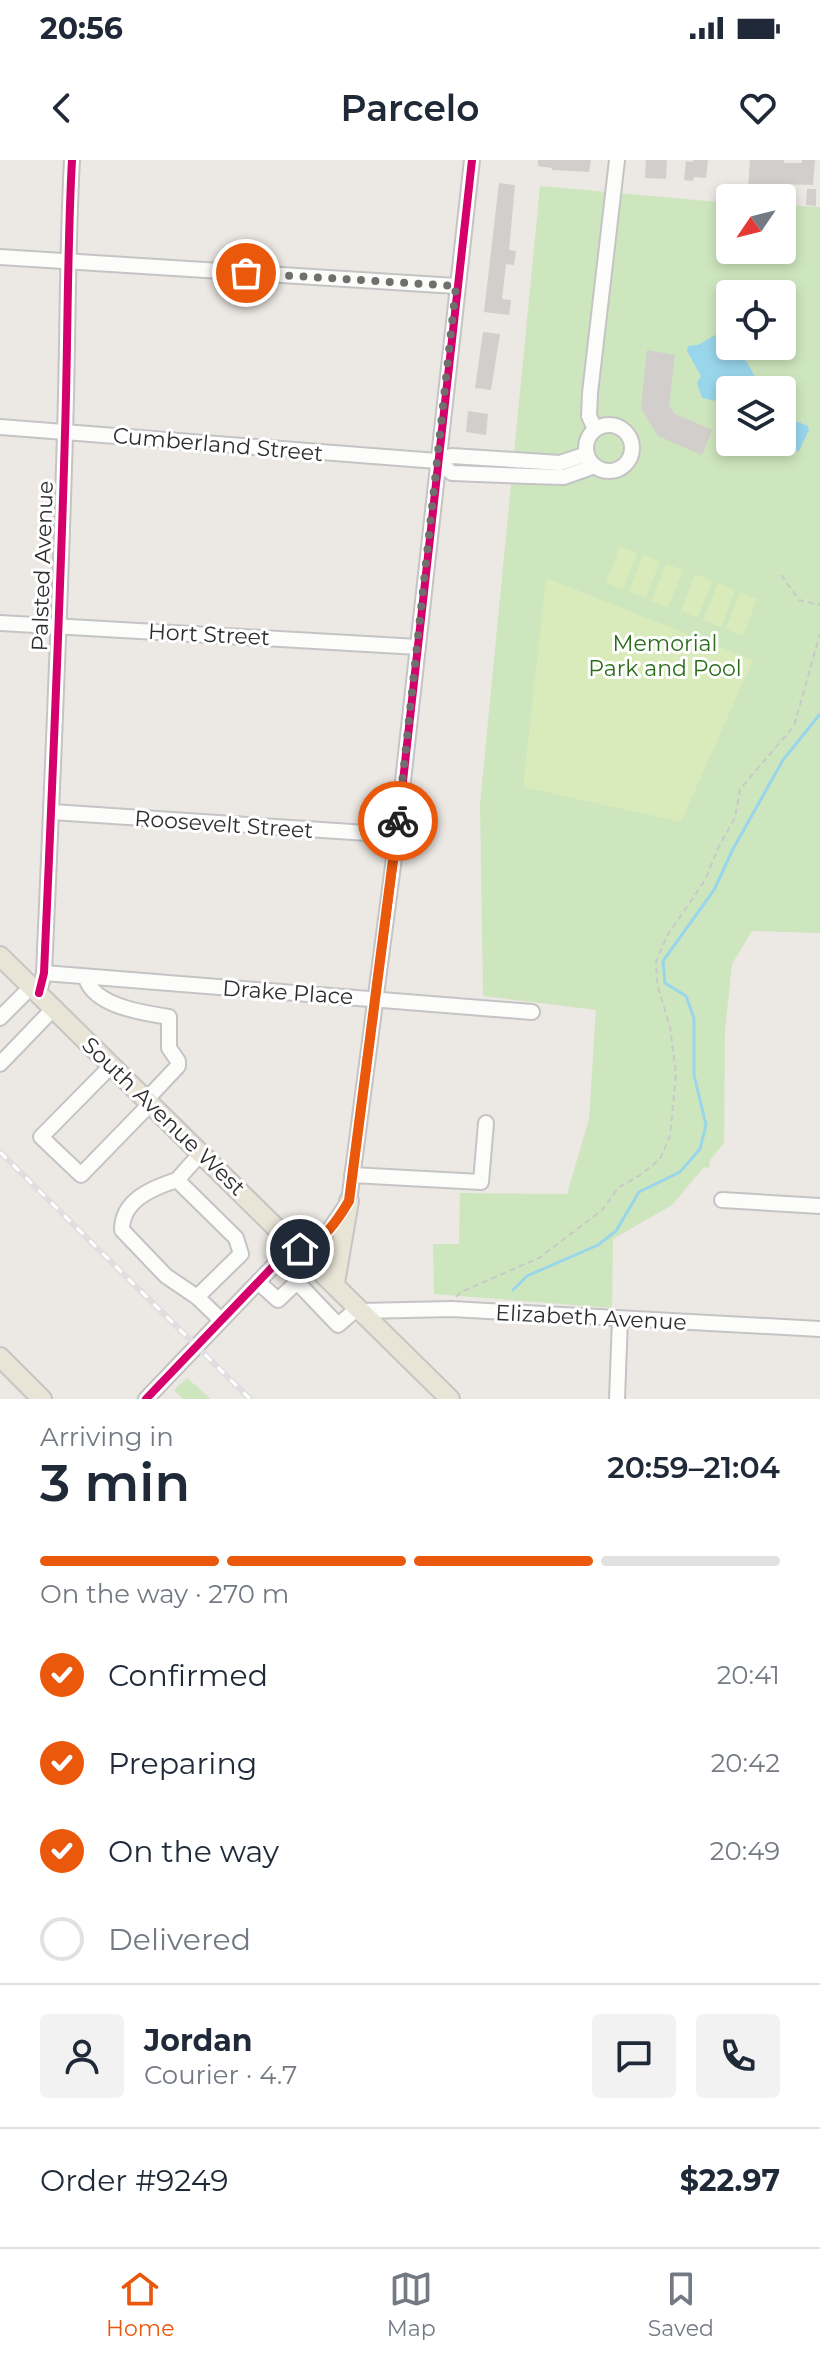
<!DOCTYPE html>
<meta charset="utf-8">
<style>
:root{--surface:#fff;--page:#f2f2f3;--text:#1f2937;--muted:#747a83;--line:#e0e1e3;--accent:#ea580c}
body{margin:0;font-family:Montserrat,sans-serif;background:var(--page);color:var(--text);height:100vh;display:flex;flex-direction:column;font-size:30px;white-space:nowrap}
*{box-sizing:border-box;margin:0}
p{font-size:26px;color:var(--muted)}
.icon{flex:none;width:44px;height:44px;fill:none;stroke:currentColor;stroke-width:2;stroke-linecap:round;stroke-linejoin:round}
.map{position:relative;height:1239px;overflow:hidden}
.drawer{display:flex;flex-direction:column;background:var(--surface);flex:1}
.drawer>*{flex:none}
.needle{width:52px;rotate:235deg}
.fabs{position:absolute;left:716px;top:24px;display:grid;gap:16px}
.fabs a{display:grid;place-items:center;width:80px;height:80px;border-radius:8px;background:var(--surface);box-shadow:0 4px 12px #0003;font-size:40px}
.pin{position:absolute;display:grid;place-items:center;width:68px;height:68px;color:#fff;margin:-34px;border:4px solid #fff;border-radius:50%;box-shadow:0 2px 8px #0007}
.courier{position:absolute;display:grid;place-items:center;width:80px;height:80px;margin:-40px;border:6px solid #ea580c;border-radius:50%;background:#fff;color:#222;box-shadow:0 2px 10px #0007}
.head em{font-style:normal;font-weight:600}
.head div{display:flex;flex-direction:column-reverse}
.head{display:flex;align-items:center;justify-content:space-between;height:136px;padding:0 40px}
h1{font-size:52px;font-weight:600;line-height:60px}
.bar{display:grid;grid-template-columns:repeat(4,1fr);gap:12px 8px;align-content:center;height:96px;padding:0 40px}
.bar i{height:10px;border-radius:6px;background:var(--line)}
.bar .active{background:var(--accent)}
.bar p{grid-column:span 4}
.line{display:flex;align-items:center;gap:20px;padding:0 40px;border-top:2px solid var(--line)}
.line div{flex:1}
.round{display:grid;place-items:center;flex:none;width:84px;height:84px;border-radius:8px;background:var(--page)}
ol{padding:0 40px;list-style:none}
li{display:flex;align-items:center;gap:24px;height:88px}
li p{margin-inline-start:auto}
li .icon{padding:8px;border-radius:50%;background:var(--accent);color:#fff;stroke-width:4}
li:last-child{color:var(--muted)}
li i{width:44px;height:44px;border:4px solid var(--line);border-radius:50%}
.status{display:flex;justify-content:space-between;align-items:center;height:56px;padding:0 40px;background:var(--surface);direction:ltr}
.status svg{height:22px;fill:currentColor}
header{display:flex;justify-content:space-between;align-items:center;height:104px;padding:0 40px;background:var(--surface);font-size:36px;font-weight:600}
.tabs{display:flex;justify-content:space-around;align-items:center;height:112px;border-top:2px solid var(--line);background:var(--surface);font-size:22px;color:var(--muted)}
.tabs a{display:grid;justify-items:center;gap:4px}
.tabs .active{color:var(--accent)}
.map>svg:first-child{display:block}
.green{fill:#cee6be;fill-rule:evenodd}
.pitch{fill:#d9eabb}
.water{fill:#99d6ec}
.lines{fill:none;stroke-linecap:round;stroke-linejoin:round}
.stream{stroke:#99d6ec;stroke-width:3}
.building{fill:#d1cecb}
.minor-casing{stroke:#c5c4c5;stroke-width:18}
.major-casing{stroke:#c6c5c4;stroke-width:22}
.path{stroke:#c9c9c8;stroke-width:2;stroke-dasharray:6 4;stroke-linecap:butt}
.minor{stroke:#fcfcfb;stroke-width:14}
.major{stroke:#e8e4d6;stroke-width:18}
.rail-casing{stroke:#dfdfe1;stroke-width:6}
.rail{stroke:#fff;stroke-width:3;stroke-dasharray:9;stroke-linecap:butt}
.cycleway-casing{stroke:#fff;stroke-width:13}
.cycleway{stroke:#d6006c;stroke-width:8}
.done{stroke:#706f6e;stroke-width:8;stroke-dasharray:0 14.4}
.route{stroke:#ea580c;stroke-width:10}
.labels{text-anchor:middle;stroke-width:6;stroke-linejoin:round;paint-order:stroke}
.street-label{font-size:22px;fill:#2e2e2e;stroke:#fff}
.park-label{font-size:22px;fill:#2c6e1b;stroke:#fff}
</style>
<div class="status"><b>20:56</b><svg viewBox="0 0 49 12"><path d="M0 12V9h3v3zM5 12V6h3v6zM10 12V3h3v9zM15 12V0h3v12zM26 1h20v11H26zM47 4h2v5h-2z"/></svg></div>
<header><svg class="icon" aria-label="back" viewBox="0 0 24 24"><path d="M15 5l-7 7 7 7"/></svg>Parcelo<svg class="icon" aria-label="heart" viewBox="0 0 24 24"><path d="M12 20l-8-8c-3-5 5-10 8-4 3-6 11-1 8 4z"/></svg></header>
<div class="map">
<svg width="820" height="1239" viewBox="0 0 820 1239">
<rect width="100%" height="100%" fill="#ece8e4"/>
<!-- green -->
<g class="green">
<path d="M540,26L730,43V90H782V45L820,47V773L752,771L732,804L725,871L724,983L710,1000L709,1008L704,1007L672,1045L613,1079L612,1148L434,1134L433,1084H459L460,1033L567,1034L589,959L596,850L483,836L480,644ZM730,134H782V186H730ZM730,230H782V282H730Z"/>
<polygon points="187,1218 211,1239 183,1239 174,1230"/>
</g>
<!-- pitch -->
<g class="pitch">
<polygon points="620,386 637,393 623,429 606,423"/>
<polygon points="643,395 660,401 646,438 629,432"/>
<polygon points="666,404 683,410 668,447 651,441"/>
<polygon points="695,414 712,421 698,458 681,451"/>
<polygon points="546,418 753,500 681,662 523,627"/>
<polygon points="718,423 735,430 721,467 703,460"/>
<polygon points="740,432 757,439 743,476 726,469"/>
</g>
<!-- water -->
<g class="water">
<polygon points="727,168 730,174 730,186 737,186 763,230 730,230 730,265 716,241 702,238 697,223 701,216 687,191 688,186 698,185"/>
<polygon points="785,257 808,266 809,270 799,291 786,289 776,282 782,282 782,261"/>
</g>
<g class="lines">
<!-- stream -->
<polyline class="stream" points="513,1130 527,1116 598,1085 616,1071 639,1032 680,1012 700,989 706,965 694,915 694,858 686,836 665,823 663,801 714,730 733,689 783,600 820,554"/>
</g>
<!-- building -->
<g class="building">
<polygon points="538,0 591,0 589,12 552,10 552,8 538,6"/>
<polygon points="646,0 667,0 666,19 645,18"/>
<polygon points="693,0 708,0 706,18 694,17 693,21 684,20 686,1 693,2"/>
<polygon points="750,0 784,0 784,3 802,3 802,0 815,0 813,25 781,24 780,38 742,38 743,28 748,28"/>
<polygon points="499,23 515,25 509,90 516,91 514,105 506,104 502,139 511,140 509,155 484,152"/>
<polygon points="807,29 816,29 816,46 806,45"/>
<polygon points="483,172 500,174 491,230 475,228"/>
<polygon points="647,190 675,195 669,245 675,254 712,270 702,295 658,276 641,248"/>
<polygon points="468,251 488,254 486,275 466,272"/>
</g>
<g class="lines">
<defs>
<g id="minor">
<polyline points="0,97 456,126"/>
<circle cx="609" cy="288" r="23"/>
<polyline points="0,267 437,301 452,296 560,303 587,294"/>
<polyline points="595,269 589,256 590,233 617,0"/>
<polyline points="437,301 452,313 530,316 564,317 595,306"/>
<polyline points="0,463 418,487"/>
<polyline points="52,652 397,675"/>
<polyline points="44,813 532,852"/>
<path d="M86,818C94,846 143,853 169,857V888L178,901V906L147,939"/>
<path d="M39,833L44,813C52,633 60,453 65,273C68,182 67,91 72,0"/>
<polyline points="0,858 32,826"/>
<polyline points="0,904 54,848"/>
<polyline points="112,905 41,977 81,1015 151,943"/>
<polyline points="201,993 177,1020 236,1078 241,1094 197,1137 221,1160"/>
<polyline points="352,1015 481,1022 486,963"/>
<path d="M177,1020C152,1028 122,1040 122,1070L166,1116L197,1137"/>
<polyline points="722,1040 820,1046"/>
<polyline points="258,1122 278,1140 297,1122 338,1165 358,1148"/>
<polyline points="361,1151 452,1149 820,1169"/>
<polyline points="146,1239 281,1098 316,1082 330,1069 349,1041 397,675 472,0"/>
<polyline points="617,1239 620,1159"/>
</g>
<g id="major">
<polyline points="0,796 450,1239"/>
<polyline points="335,1123 349,1041"/>
<polyline points="0,1197 42,1239"/>
</g>
</defs>
<!-- minor casing -->
<use href="#minor" class="minor-casing"/>
<!-- major casing -->
<use href="#major" class="major-casing"/>
<!-- path -->
<g class="path">
<polyline points="781,415 799,440 820,445"/>
<polyline points="456,1137 461,1132 539,1098 602,1050 619,1027 639,1016 660,999 670,976 676,914 670,867 657,824 656,802 667,776 705,720 719,686 735,658 740,629 794,566 820,474"/>
</g>
<!-- minor -->
<use href="#minor" class="minor"/>
<!-- major -->
<use href="#major" class="major"/>
<defs>
<polyline id="rail" points="0,992 250,1239"/>
</defs>
<!-- rail casing -->
<use href="#rail" class="rail-casing"/>
<!-- rail -->
<use href="#rail" class="rail"/>
<defs>
<g id="cycleway">
<path d="M39,833L44,813C52,633 60,453 65,273C68,182 67,91 72,0"/>
<polyline points="146,1239 281,1098 316,1082 330,1069 349,1041 397,675 472,0"/>
</g>
</defs>
<!-- cycleway casing -->
<use href="#cycleway" class="cycleway-casing"/>
<!-- cycleway -->
<use href="#cycleway" class="cycleway"/>
</g>
<g class="lines">
<!-- done -->
<polyline class="done" points="246,113 456,126 398,661"/>
<!-- route -->
<path class="route" d="M300,1089C324,1080 336,1063 349,1041L398,661"/>
</g>
<g class="labels">
<!-- street labels -->
<g class="street-label">
<text transform="translate(218 284) rotate(5)" y="8">Cumberland Street</text>
<text transform="translate(42 406) rotate(-88)" y="8">Palsted Avenue</text>
<text transform="translate(209 474) rotate(3)" y="8">Hort Street</text>
<text transform="translate(224 664) rotate(4)" y="8">Roosevelt Street</text>
<text transform="translate(288 832) rotate(4)" y="8">Drake Place</text>
<text transform="translate(164 956) rotate(44)" y="8">South Avenue West</text>
<text transform="translate(591 1157) rotate(3)" y="8">Elizabeth Avenue</text>
</g>
<!-- park labels -->
<g class="park-label">
<text x="665" y="491">Memorial<tspan x="665" dy="25">Park and Pool</tspan></text>
</g>
</g>
</svg>
<div class="fabs">
<a><svg class="needle" viewBox="-14 -14 28 28"><path d="M0-13l5 13h-10z" fill="#e53935"/><path d="M0 13l5-13h-10z" fill="#747a83"/></svg></a>
<a><svg class="icon" aria-label="locate" viewBox="0 0 24 24"><circle cx="12" cy="12" r="6"/><path d="M12 2v4M12 18v4M2 12h4M18 12h4"/></svg></a>
<a><svg class="icon" aria-label="layers" viewBox="0 0 24 24"><path d="M12 4l9 5-9 5-9-5zM3 14l9 5 9-5"/></svg></a>
</div>
<div class="pin" style="left:246px;top:113px;background:#ea580c"><svg class="icon" aria-label="bag" viewBox="0 0 24 24"><path d="M5 8h14l-1 12H6zM9 8a3 3 0 0 1 6 0"/></svg></div>
<div class="pin" style="left:300px;top:1089px;background:#1f2937"><svg class="icon" aria-label="home" viewBox="0 0 24 24"><path d="M3 11l9-7 9 7M6 9v11h12V9"/></svg></div>
<div class="courier" style="left:398px;top:661px"><svg class="icon" aria-label="bike" viewBox="0 0 24 24"><circle cx="6" cy="16" r="4"/><circle cx="18" cy="16" r="4"/><path d="M6 16l4-8h5l3 8M10 8l3 8H6M13 5h3"/></svg></div>
</div>
<section class="drawer">
<div class="head"><div><h1>3 min</h1><p>Arriving in</p></div><em>20:59–21:04</em></div>
<div class="bar"><i class="active"></i><i class="active"></i><i class="active"></i><i></i><p>On the way · 270 m</p></div>
<ol>
<li><svg class="icon" aria-label="check" viewBox="0 0 24 24"><path d="M5 12l5 5 9-10"/></svg>Confirmed<p>20:41</p></li>
<li><svg class="icon" aria-label="check" viewBox="0 0 24 24"><path d="M5 12l5 5 9-10"/></svg>Preparing<p>20:42</p></li>
<li><svg class="icon" aria-label="check" viewBox="0 0 24 24"><path d="M5 12l5 5 9-10"/></svg>On the way<p>20:49</p></li>
<li><i></i>Delivered</li>
</ol>
<div class="line" style="height:144px"><a class="round"><svg class="icon" aria-label="person" viewBox="0 0 24 24"><circle cx="12" cy="8" r="4"/><path d="M4 21q1-7 8-7t8 7"/></svg></a><div><b>Jordan</b><p>Courier · 4.7</p></div><a class="round"><svg class="icon" aria-label="chat" viewBox="0 0 24 24"><path d="M4 5h16v11H9l-5 4z"/></svg></a><a class="round"><svg class="icon" aria-label="phone" viewBox="0 0 24 24"><path d="M5 4h4l2 5-3 2q2 4 5 5l2-3 5 2v4C11 20 4 13 5 4z"/></svg></a></div>
<div class="line" style="height:104px"><div>Order #9249</div><b>$22.97</b></div>
</section>
<nav class="tabs">
<a class="active"><svg class="icon" aria-label="home" viewBox="0 0 24 24"><path d="M3 11l9-7 9 7M6 9v11h12V9"/></svg>Home</a>
<a><svg class="icon" aria-label="map" viewBox="0 0 24 24"><path d="M3 6l6-2 6 2 6-2v14l-6 2-6-2-6 2zM9 4v14M15 6v14"/></svg>Map</a>
<a><svg class="icon" aria-label="saved" viewBox="0 0 24 24"><path d="M7 4h10v16l-5-4-5 4z"/></svg>Saved</a>
</nav>
